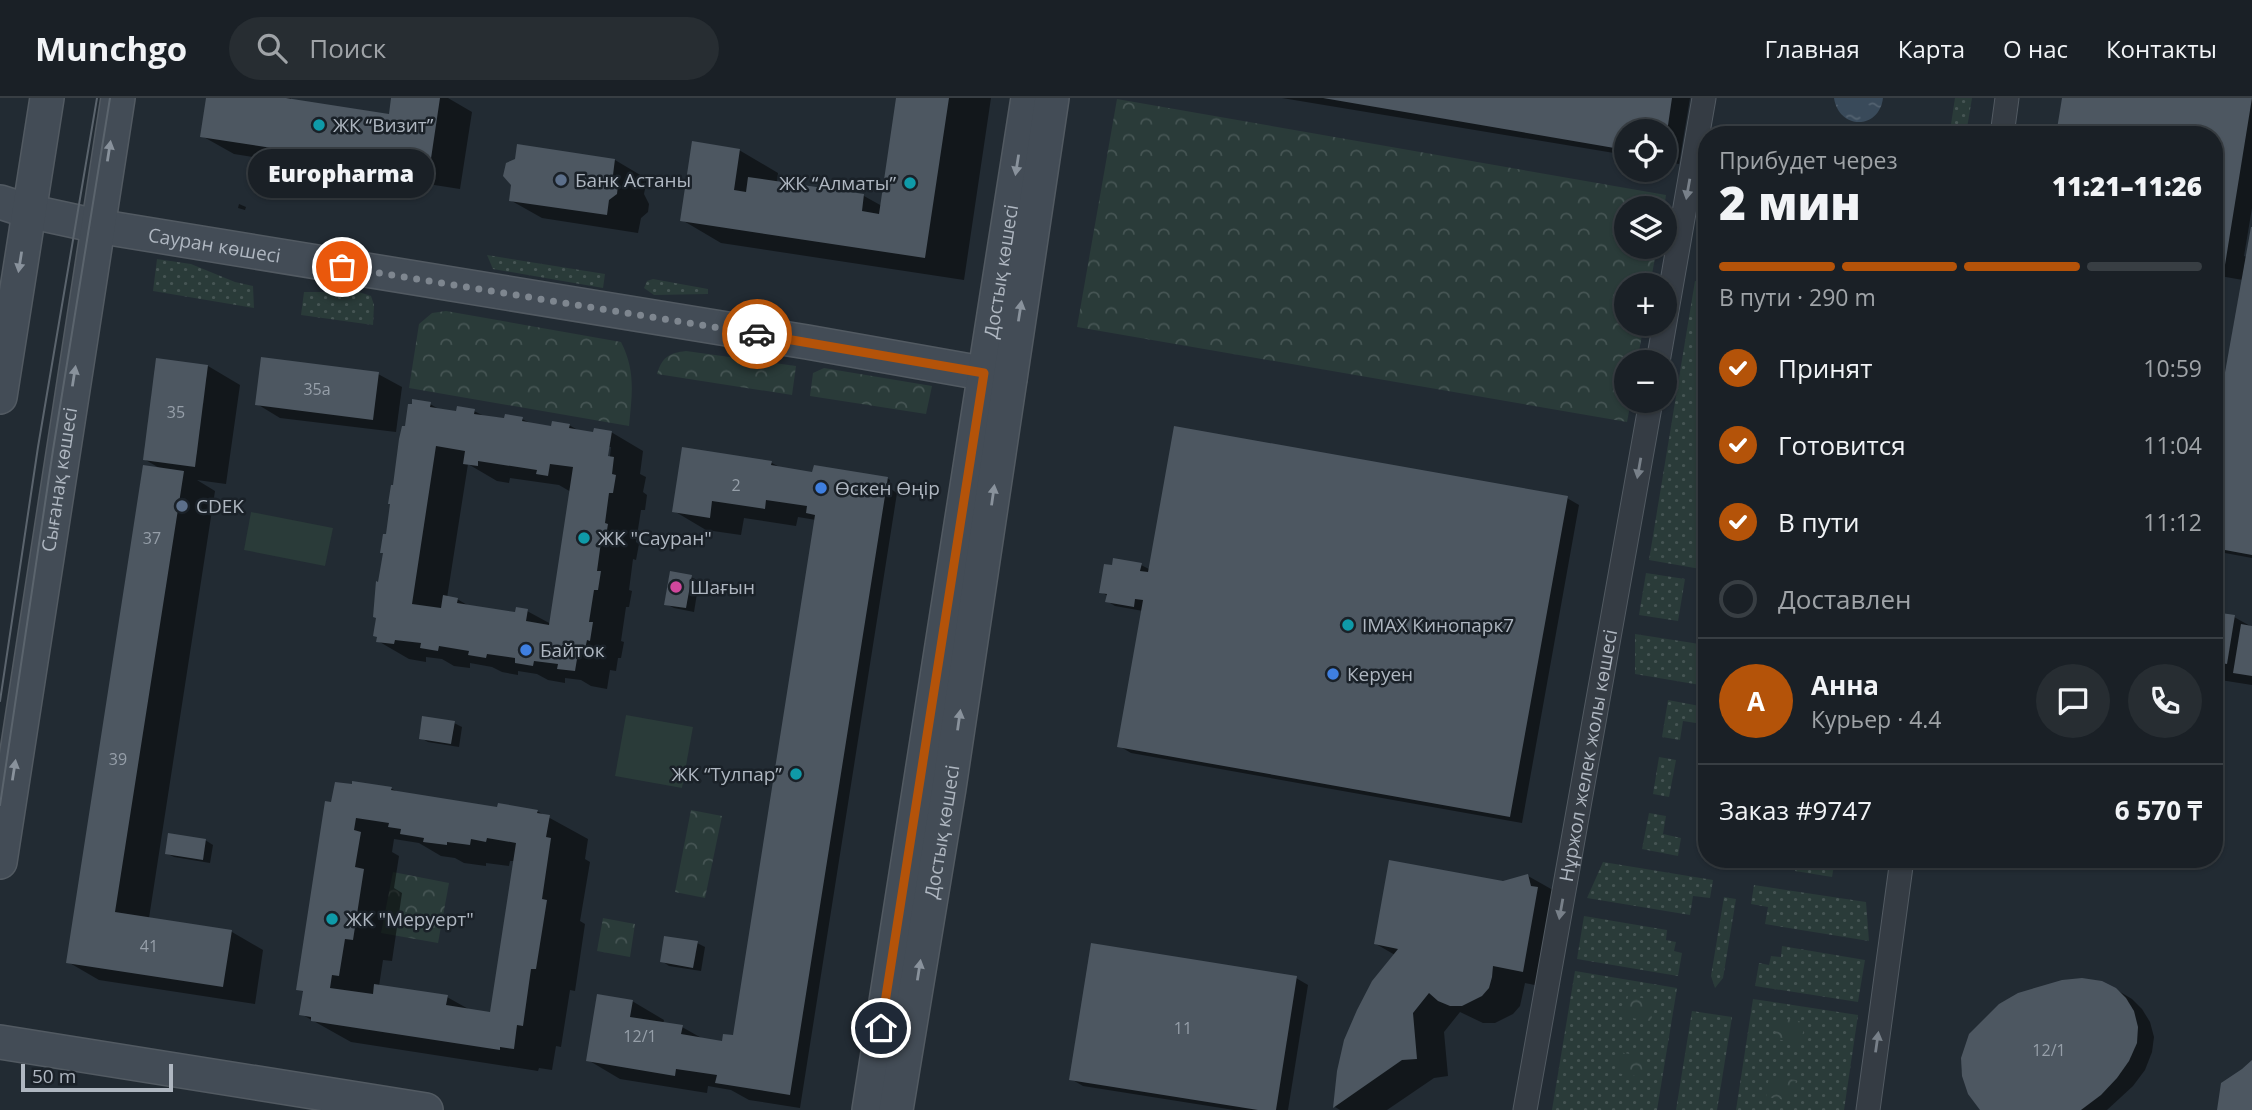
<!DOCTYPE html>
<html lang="ru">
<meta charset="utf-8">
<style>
:root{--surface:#1a2026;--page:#272d32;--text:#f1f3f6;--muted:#9fa3a7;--line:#383e43;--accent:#b45309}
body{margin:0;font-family:"Open Sans",sans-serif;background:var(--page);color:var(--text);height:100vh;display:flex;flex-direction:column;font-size:26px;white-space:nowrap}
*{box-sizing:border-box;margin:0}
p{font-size:23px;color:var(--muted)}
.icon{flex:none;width:38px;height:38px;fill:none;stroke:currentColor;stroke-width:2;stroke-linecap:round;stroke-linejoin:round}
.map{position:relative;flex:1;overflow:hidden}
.side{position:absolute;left:1698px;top:28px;width:525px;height:742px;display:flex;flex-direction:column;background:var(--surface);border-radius:28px;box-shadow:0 2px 5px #0004,0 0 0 2px var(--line)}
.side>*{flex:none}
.fabs{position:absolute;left:1614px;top:21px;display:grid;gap:14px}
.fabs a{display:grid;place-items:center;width:63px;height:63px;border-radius:50%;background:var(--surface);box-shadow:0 2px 5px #0004,0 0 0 2px var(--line);font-size:35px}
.scale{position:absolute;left:21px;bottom:18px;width:152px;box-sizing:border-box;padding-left:7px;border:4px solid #afb7c1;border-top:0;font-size:19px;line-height:24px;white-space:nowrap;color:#afb7c1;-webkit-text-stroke:5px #1a2128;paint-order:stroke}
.pin{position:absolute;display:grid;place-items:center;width:60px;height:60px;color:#fff;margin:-30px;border:4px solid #fff;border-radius:50%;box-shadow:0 2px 7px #0007}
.courier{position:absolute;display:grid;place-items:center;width:70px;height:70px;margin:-35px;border:5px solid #b45309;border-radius:50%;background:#fff;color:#222;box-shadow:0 2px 9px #0007}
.bubble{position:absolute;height:49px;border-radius:24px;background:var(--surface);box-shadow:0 2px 5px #0004,0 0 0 2px var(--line);font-size:23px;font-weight:800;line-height:49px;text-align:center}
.headline em{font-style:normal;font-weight:800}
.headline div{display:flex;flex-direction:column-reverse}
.headline{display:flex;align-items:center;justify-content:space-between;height:119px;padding:0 21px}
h1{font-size:46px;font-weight:800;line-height:52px}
.bar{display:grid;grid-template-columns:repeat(4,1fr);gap:10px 7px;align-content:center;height:84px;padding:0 21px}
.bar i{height:9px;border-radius:5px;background:var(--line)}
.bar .selected{background:var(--accent)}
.bar p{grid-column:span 4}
.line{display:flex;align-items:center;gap:18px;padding:0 21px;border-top:2px solid var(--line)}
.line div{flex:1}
.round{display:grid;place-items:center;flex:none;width:74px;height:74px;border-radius:37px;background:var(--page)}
ol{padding:0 21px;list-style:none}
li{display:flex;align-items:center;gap:21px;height:77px}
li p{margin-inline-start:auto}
li .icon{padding:7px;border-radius:50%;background:var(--accent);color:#fff;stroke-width:4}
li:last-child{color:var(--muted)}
li i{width:38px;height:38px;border:4px solid var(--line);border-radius:50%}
header{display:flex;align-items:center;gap:42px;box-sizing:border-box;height:98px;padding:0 35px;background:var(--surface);border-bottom:2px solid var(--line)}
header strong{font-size:33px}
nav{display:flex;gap:38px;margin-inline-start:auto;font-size:24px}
.search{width:490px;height:63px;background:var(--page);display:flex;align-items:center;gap:18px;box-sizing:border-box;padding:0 24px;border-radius:38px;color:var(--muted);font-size:26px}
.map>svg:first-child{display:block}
.grass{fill:url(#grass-dots)}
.forest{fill:url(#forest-crowns)}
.garden{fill:#2a3b39}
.water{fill:url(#water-ripples)}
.shadow{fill:#0007;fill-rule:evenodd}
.building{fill:#4d5761;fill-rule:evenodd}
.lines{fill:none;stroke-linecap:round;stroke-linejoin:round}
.street-casing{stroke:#525a62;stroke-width:25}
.secondary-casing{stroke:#525a62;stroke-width:36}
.street{stroke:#353c44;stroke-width:23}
.secondary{stroke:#434c56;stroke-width:33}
.tram{stroke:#5b646d;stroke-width:2}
.oneway{fill:#89929c}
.oneway2{fill:#788089}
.done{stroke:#7e868f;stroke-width:7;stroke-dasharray:0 12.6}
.route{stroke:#b45309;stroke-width:9}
.culture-dot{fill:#0f9aa8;stroke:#1a2128;stroke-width:2.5}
.service-dot{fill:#5c6f8a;stroke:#1a2128;stroke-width:2.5}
.shop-dot{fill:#3f7fe0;stroke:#1a2128;stroke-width:2.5}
.hotel-dot{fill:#d1479c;stroke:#1a2128;stroke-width:2.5}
.labels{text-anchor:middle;stroke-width:5;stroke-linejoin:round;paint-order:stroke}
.number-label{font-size:16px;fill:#969fa9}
.poi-label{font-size:19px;fill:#afb7c1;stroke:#1a2128;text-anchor:start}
.street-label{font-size:19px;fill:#afb7c1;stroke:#1a2128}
</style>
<header>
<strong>Munchgo</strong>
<div class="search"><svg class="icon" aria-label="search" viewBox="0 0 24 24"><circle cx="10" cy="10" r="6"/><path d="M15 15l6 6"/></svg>Поиск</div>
<nav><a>Главная</a><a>Карта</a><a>О нас</a><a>Контакты</a></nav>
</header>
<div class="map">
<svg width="2252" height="1012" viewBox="0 0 2252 1012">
<defs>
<pattern id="grass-dots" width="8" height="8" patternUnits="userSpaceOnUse" patternTransform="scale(1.75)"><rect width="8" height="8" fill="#2a3b39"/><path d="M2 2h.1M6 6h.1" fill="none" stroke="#465554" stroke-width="1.8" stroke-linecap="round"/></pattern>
<pattern id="forest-crowns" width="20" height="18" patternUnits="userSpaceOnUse" patternTransform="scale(1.75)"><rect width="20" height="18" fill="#2a3b39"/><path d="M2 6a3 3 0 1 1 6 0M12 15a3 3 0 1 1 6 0" fill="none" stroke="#465554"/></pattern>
<pattern id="water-ripples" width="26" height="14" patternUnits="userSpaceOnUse" patternTransform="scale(1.75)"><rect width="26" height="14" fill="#394a5a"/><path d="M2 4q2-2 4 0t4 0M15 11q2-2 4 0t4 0" fill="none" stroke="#536270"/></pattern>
</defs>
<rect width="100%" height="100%" fill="#222b33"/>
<!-- grass -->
<g class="grass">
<polygon points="1955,0 1972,0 1966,36 1950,33"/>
<polygon points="487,157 605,176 603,190 493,171"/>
<polygon points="157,161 191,166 235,184 253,188 254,210 153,193"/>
<polygon points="653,181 708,191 708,196 654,197 644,190 647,183"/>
<polygon points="1695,183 1706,185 1706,472 1649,462"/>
<polygon points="304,194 359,194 371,198 374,207 373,227 301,217"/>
<polygon points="1646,475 1685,481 1678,523 1639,517"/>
<polygon points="1635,536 1706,547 1706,588 1635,576"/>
<polygon points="1668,602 1705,609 1702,626 1683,623 1680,642 1662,639"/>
<polygon points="1659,659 1676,662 1669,699 1653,696"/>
<polygon points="1649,715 1666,718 1663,736 1681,740 1678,758 1642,751"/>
<polygon points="1797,761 1835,761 1832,779 1795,773"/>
<polygon points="1603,764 1713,782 1710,800 1693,798 1690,817 1587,800"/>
<polygon points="1754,787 1866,804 1869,843 1765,826 1768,809 1751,806"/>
<polygon points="1724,799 1736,801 1723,880 1715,890 1711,878"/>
<polygon points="1584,818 1667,832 1666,842 1676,844 1674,853 1682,855 1678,878 1577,861"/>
<polygon points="1782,848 1865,862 1858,904 1755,888 1759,865 1769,867 1771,858 1781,859"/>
<polygon points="1575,873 1677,890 1657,1012 1552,1012"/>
<polygon points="1753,901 1858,917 1844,1012 1736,1012"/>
<polygon points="1692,913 1732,919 1717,1012 1676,1012"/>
</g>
<!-- forest -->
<g class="forest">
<polygon points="1117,1 1666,97 1664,110 1626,110 1626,149 1657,149 1650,187 1626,187 1626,226 1644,226 1637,264 1626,264 1626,303 1631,303 1627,324 1077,229"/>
<path d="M446,213L621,244C636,273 632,297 629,328L409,290L419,226L432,215Z"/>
<path d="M686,253L796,268L792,297L657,276C662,259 669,255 686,253Z"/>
<polygon points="824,270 932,288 926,316 810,298 813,275"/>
<polygon points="691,712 722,718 705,800 675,794"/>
<polygon points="393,774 449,785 438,845 381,835"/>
<polygon points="603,820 635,826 630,859 597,853"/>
<polygon points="1628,898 1655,902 1651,923 1625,919"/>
<polygon points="1778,920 1805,924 1801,945 1775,941"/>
<polygon points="1619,954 1646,959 1642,979 1616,975"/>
<polygon points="1769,978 1796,982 1793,1003 1766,999"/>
</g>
<!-- garden -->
<g class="garden">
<polygon points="251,414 333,430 325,468 244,452"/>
<polygon points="626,617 693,629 682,690 615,678"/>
</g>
<!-- water -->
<path class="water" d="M1883,0C1879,32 1839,32 1834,0Z"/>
<!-- shadow -->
<g class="shadow">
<polygon points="208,0 291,0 291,3 391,18 393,0 448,0 472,14 460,91 234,56 202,38"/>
<polygon points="898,0 991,0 964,182 721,145 682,122 739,52 778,75 777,85 864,98 882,108"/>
<polygon points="1282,0 1690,0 1679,66 1664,64 1664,33 1626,33 1626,57"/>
<polygon points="2064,0 2252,0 2252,110 2244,158 2247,159 2252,131 2252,460 2214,453 2214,346 2243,182 2214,177 2214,37"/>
<polygon points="615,62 647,81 644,96 649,106 648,114 641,120 638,135 542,120 510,102 513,86"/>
<polygon points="239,106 246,109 245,112 238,110"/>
<polygon points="158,262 208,268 240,287 226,386 197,382 215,393 149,820 232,834 263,852 255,906 99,882 68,864 161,371 144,361"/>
<polygon points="378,276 402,289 396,334 280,320 257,306"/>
<path d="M430,306L442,313L457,315L474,313L486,319L522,321L532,326L552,330L569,327L581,334H611L643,353L640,376L646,379L643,394L647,397L645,412H641L636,444L639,446L636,462L633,461L629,492L632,493L629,509H626L621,543L624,544L621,560H618L616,573L610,572L607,591L591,588L581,582L565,580V585L548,582L537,576L518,573V577L502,574L492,569L470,565V570L454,568L442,561L426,559V564L409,561L378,543L380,486L387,438ZM608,349H611L609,367H605ZM468,366L497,383L509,385L510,380L559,387L571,394L551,526L527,513L516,515L469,508L457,501L447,500Z"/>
<polygon points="684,351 772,365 783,371 814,376 887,380 890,382 889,390 897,395 800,1010 749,1002 731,992 708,988 707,995 620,981 588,962 632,903 664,922 663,926 682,929 705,942 724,945 734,939 816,422 798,419 796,428 744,420 741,437 706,432 674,413"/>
<polygon points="1567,400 1579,407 1522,725 1131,655 1119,648 1143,513 1115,508 1107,503 1108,498 1101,494 1141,467 1151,472"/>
<polygon points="691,479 699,483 694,514 674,510 666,506"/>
<polygon points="2214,516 2234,519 2252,529 2252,587 2214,581"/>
<polygon points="454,625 462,629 459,649 428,644 421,640"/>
<path d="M353,685L392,691L400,695L499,711L537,713L588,741L585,761L590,764L580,823L585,826L575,893L570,892L561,949L556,948L552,972L539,970L538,973L351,944L301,916L304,894L298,891L333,706L353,688ZM394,741L419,745L441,758L455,760L464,765L486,768V765L509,768L510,763H515L492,916L472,913L447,899L379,888L383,862L392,863L402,795L394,790L399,758L392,754Z"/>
<polygon points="205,742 213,747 210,765 174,759 166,755"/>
<polygon points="2034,761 2060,761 2059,765"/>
<polygon points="1528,778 1560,796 1554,891 1525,885 1520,908 1513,916 1495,925 1483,925 1460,914 1444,934 1448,978 1434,980 1387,1012 1340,1012 1335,1009 1395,857 1376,846 1503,785"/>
<polygon points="697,845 705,849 701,873 669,868 662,863"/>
<polygon points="1296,880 1308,887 1288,1012 1234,1012 1083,988 1071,981"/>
<polygon points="2115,891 2132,901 2142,911 2150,924 2154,939 2152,954 2145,972 2133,988 2107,1012 1982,1012"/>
</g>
<!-- building -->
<g class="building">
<polygon points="206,0 286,0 389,16 391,0 440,0 429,74 200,39"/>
<polygon points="896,0 949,0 925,160 680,123 692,43 740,51 734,92 746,94 748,79 864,96 862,113 879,116"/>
<polygon points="1323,0 1672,0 1666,41 1664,33 1626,33 1626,52"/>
<polygon points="2062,0 2252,0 2224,173 2214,171 2214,37 2056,37"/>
<polygon points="517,46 615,61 613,77 618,87 617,96 609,102 607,117 509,103 511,87 503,78 506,65 515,61"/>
<polygon points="2251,129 2252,129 2252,457 2214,450 2214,336"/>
<polygon points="261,259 379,274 373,322 255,307"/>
<polygon points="156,260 208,267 195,369 143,362"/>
<path d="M412,301L431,304L430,309L456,313L457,308L475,311L474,316L504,320L505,316L523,319L522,323L551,328L552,323L570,326L569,330L593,334L594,330L612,333L608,358L614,359L612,376L616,377L613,395H609L605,425L608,426L605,444H601L597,473H601L598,492H594L589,524H593L590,543L587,542L584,556L578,555L575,573L557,571L558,566L534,563L533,568L515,565V560L487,556L486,560L468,557L469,553L439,548L438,553L420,550L421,545L395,542L394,546L376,544L377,539L373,538L376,520L373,519L376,483L378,484L383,455H380L383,436H386L390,406H388L391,387H393L399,341L402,328H405L408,306H412ZM436,348L465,353L463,366L478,368V363L537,372L536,376L548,378L550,366L573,369L549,527L526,523L528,511L516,509L515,514L457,505L458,500L443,497L441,510L412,506Z"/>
<polygon points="1174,328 1568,398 1510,719 1117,649 1143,502 1135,501 1134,509 1105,504 1107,496 1099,495 1104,466 1112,467 1113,460 1142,465 1140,473 1148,474"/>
<polygon points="682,349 772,363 771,367 812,374 814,367 888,379 790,997 715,985 717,977 676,971 675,978 586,963 597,896 633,902 630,919 683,927 681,936 722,943 723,936 733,937 815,417 806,415 807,408 766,402 765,411 712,403 710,420 672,414"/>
<polygon points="143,367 184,373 115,814 232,832 223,889 66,865"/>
<polygon points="670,473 692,477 686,510 664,507"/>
<polygon points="2214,514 2235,517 2227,566 2214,564"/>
<polygon points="2241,526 2252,528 2252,578 2233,575"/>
<polygon points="422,618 455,623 451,646 419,641"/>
<path d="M352,683L392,689L391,692L497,709L498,705L538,712L537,715L550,717L546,739L551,740L542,801L547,802L536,871H531L523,928L517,927L514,951L500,949V952L311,923V919L299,917L303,893L296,892L325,703L331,704L335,684L352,686ZM356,720L389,725L388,729L401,731L400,736L424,740L423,744L447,747V744L470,747L471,741L486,744L487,740L516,745L490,914L446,907L448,897L374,886L373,896L330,890L332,877L339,878L345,841L353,842L364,771L355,769L361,734L354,732Z"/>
<polygon points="168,735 206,741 203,762 165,756"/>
<polygon points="1389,762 1503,783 1528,776 1531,788 1538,789 1523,874 1493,868 1492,879 1489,890 1482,898 1462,908 1450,908 1438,903 1429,895 1413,915 1417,961 1402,962 1333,1010 1337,973 1344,942 1357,912 1372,883 1398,851 1374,846"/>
<polygon points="664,838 698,843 693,870 660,864"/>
<polygon points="1091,845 1297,878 1276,1012 1258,1012 1069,982"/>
<polygon points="2082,880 2102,883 2116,890 2126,900 2134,913 2138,929 2137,945 2129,963 2117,980 2101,997 2081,1012 1980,1012 1968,996 1962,978 1961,960 1969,936 1999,906 2018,895 2062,882"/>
<polygon points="2252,962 2252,1012 2217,1012 2221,985 2242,971"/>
</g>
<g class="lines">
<defs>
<g id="street">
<polyline points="2002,37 2007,0"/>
<polyline points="1658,264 1704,0"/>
<path id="s1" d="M1525,1012L1651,303"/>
<polyline points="1868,1012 1902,761"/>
</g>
<g id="secondary">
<path id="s2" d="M0,104L28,113L97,128L807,244L1010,280"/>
<polyline points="0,299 47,0"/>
<path id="s3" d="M0,764L118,0"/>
<polyline points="0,944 426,1012"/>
<path id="s4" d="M869,1012L1028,0"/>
<path id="s5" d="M896,1012L949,690L1052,0"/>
</g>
</defs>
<!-- street casing -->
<use href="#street" class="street-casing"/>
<!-- secondary casing -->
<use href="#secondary" class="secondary-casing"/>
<!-- street -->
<use href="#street" class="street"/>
<!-- secondary -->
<use href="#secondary" class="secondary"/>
<!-- tram -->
<g class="tram">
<polyline points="0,603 38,349 97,0"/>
<polyline points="0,707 53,352 110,0"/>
</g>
</g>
<!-- one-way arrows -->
<defs><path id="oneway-solid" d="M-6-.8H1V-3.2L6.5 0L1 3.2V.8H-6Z" transform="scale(1.75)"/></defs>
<g class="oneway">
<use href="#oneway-solid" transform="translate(109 53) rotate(-81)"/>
<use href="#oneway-solid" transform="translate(1017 67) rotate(99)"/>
<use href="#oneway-solid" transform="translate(20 164) rotate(99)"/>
<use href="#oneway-solid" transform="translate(1020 213) rotate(-81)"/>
<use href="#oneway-solid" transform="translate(74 278) rotate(-81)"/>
<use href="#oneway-solid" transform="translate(993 397) rotate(-82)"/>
<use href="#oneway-solid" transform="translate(959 622) rotate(-82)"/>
<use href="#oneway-solid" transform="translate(14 672) rotate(-81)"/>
<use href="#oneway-solid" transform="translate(919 872) rotate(-81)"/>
</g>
<g class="oneway2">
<use href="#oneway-solid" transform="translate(1688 91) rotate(100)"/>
<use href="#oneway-solid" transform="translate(1639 370) rotate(100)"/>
<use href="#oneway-solid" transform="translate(1561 811) rotate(100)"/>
<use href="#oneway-solid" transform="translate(1877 944) rotate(-82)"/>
</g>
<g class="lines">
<!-- done -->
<polyline class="done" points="342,169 757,236"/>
<!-- route -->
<polyline class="route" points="757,236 984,275 881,930"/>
</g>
<!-- markers -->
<g class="culture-dot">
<circle cx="319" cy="27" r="7"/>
<circle cx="910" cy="85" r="7"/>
<circle cx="584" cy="440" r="7"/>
<circle cx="1348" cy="527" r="7"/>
<circle cx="796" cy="676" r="7"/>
<circle cx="332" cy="821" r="7"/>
</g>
<g class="service-dot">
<circle cx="561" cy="82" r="7"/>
<circle cx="182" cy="408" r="7"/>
</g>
<g class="shop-dot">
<circle cx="821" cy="390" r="7"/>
<circle cx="526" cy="552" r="7"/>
<circle cx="1333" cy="576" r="7"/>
</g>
<circle class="hotel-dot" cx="676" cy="489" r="7"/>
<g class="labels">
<!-- number labels -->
<g class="number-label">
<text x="317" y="297">35а</text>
<text x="176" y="320">35</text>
<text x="736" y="393">2</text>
<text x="152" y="446">37</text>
<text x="118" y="667">39</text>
<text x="149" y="854">41</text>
<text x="1183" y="936">11</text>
<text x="640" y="944">12/1</text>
<text x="2049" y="958">12/1</text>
</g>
<!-- poi labels -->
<g class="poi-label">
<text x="333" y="34">ЖК “Визит”</text>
<text x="575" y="89">Банк Астаны</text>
<text x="896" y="92" text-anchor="end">ЖК “Алматы”</text>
<text x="835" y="397">Өскен Өңір</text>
<text x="196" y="415">CDEK</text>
<text x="598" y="447">ЖК "Сауран"</text>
<text x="690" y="496">Шағын</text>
<text x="1362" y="534">IMAX Кинопарк7</text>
<text x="540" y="559">Байток</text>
<text x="1347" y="583">Керуен</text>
<text x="782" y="683" text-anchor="end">ЖК “Тулпар”</text>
<text x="346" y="828">ЖК "Меруерт"</text>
</g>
<!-- street labels -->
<g class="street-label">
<text dy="7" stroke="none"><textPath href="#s2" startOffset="219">Сауран көшесі</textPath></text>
<text dy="7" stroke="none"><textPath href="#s4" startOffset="849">Достық көшесі</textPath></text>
<text dy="7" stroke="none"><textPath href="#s3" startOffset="387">Сығанақ көшесі</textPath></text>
<text dy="7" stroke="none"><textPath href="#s1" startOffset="360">Нұржол желек жолы көшесі</textPath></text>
<text dy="7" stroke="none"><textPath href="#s5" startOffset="282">Достық көшесі</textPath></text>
</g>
</g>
</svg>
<div class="fabs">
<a><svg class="icon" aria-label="locate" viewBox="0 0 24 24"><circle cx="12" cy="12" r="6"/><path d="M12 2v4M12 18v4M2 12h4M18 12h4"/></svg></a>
<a><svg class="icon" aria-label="layers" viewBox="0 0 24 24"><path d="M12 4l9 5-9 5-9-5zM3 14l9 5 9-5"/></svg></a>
<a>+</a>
<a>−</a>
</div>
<div class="scale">50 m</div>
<div class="pin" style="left:342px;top:169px;background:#ea580c"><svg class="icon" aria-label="bag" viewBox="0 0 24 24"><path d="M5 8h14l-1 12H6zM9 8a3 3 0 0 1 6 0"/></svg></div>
<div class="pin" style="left:881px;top:930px;background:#1f2937"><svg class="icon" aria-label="home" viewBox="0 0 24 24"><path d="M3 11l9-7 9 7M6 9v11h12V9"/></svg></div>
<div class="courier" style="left:757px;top:236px"><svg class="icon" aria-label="car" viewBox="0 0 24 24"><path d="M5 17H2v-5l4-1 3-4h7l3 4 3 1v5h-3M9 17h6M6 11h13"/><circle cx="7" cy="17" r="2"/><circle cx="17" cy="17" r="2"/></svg></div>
<div class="bubble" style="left:248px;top:51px;width:186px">Europharma</div>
<section class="side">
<div class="headline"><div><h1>2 мин</h1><p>Прибудет через</p></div><em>11:21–11:26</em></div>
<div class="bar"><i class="selected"></i><i class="selected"></i><i class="selected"></i><i></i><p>В пути · 290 m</p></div>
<ol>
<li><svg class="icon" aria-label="check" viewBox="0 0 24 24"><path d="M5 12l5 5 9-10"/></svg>Принят<p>10:59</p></li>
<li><svg class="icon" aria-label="check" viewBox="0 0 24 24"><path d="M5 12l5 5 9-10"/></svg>Готовится<p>11:04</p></li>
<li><svg class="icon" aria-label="check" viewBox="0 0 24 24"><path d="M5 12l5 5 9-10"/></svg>В пути<p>11:12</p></li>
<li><i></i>Доставлен</li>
</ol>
<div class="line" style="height:126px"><b class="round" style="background:var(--accent);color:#fff">А</b><div><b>Анна</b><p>Курьер · 4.4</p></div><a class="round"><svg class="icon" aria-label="chat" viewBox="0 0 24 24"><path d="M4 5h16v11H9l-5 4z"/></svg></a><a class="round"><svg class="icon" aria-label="phone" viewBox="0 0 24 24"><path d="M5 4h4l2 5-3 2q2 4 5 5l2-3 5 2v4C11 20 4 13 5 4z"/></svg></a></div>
<div class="line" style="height:91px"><div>Заказ #9747</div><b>6 570 ₸</b></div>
</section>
</div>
